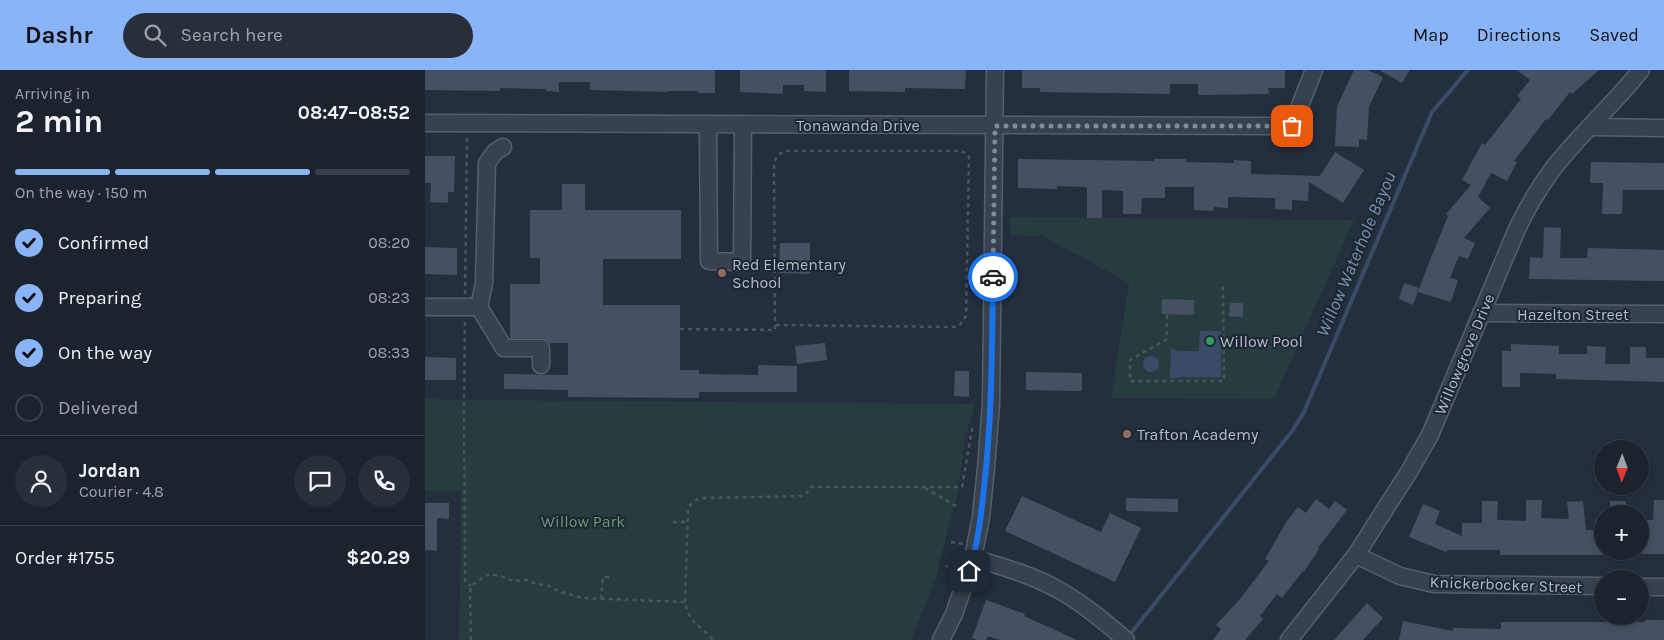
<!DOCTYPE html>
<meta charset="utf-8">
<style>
:root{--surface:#1b232e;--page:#282f3a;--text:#f1f3f6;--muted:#a0a4aa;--line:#39404a;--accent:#8ab4f8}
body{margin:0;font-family:Karla,sans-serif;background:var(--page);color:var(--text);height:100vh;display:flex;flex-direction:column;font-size:19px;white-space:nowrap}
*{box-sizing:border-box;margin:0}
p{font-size:16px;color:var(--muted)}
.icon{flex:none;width:28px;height:28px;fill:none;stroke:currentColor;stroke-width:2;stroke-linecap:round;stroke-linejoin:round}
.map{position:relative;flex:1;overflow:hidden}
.drawer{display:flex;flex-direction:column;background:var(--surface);width:425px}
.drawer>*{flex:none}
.needle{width:32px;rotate:181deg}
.tools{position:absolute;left:1169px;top:370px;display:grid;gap:10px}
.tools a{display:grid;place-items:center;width:55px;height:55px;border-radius:50%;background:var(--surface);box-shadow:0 2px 8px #0003,0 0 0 1px var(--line);font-size:25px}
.pin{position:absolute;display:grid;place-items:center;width:42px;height:42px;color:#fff;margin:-21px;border-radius:10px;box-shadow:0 2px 8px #0006}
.courier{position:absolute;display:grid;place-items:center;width:50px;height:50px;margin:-25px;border:4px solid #1a73e8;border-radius:50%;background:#fff;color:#222;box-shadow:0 1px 6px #0007}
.summary em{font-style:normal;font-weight:700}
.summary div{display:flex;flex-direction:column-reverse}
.summary{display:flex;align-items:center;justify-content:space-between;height:85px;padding:0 15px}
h1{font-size:32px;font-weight:700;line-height:38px}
.bar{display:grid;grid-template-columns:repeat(4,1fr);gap:8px 5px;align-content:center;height:60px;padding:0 15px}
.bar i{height:6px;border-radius:4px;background:var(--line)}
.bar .current{background:var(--accent)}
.bar p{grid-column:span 4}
.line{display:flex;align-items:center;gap:12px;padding:0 15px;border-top:1px solid var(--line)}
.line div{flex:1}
.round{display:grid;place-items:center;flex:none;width:52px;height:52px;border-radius:26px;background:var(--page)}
ol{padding:0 15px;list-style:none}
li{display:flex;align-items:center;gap:15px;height:55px}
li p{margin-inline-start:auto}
li .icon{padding:5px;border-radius:50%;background:var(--accent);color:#111;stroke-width:4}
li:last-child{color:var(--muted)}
li i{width:28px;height:28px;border:2px solid var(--line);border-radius:50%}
header{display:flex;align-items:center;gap:30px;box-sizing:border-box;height:70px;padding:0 25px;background:var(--accent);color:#111}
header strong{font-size:24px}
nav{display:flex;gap:28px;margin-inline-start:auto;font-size:18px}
.search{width:350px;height:45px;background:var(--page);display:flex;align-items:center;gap:12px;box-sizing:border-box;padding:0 18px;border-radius:28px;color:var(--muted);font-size:19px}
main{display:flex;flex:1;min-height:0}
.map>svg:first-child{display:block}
.green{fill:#263c3f}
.water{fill:#394c67}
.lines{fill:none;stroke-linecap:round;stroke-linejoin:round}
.stream{stroke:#394c67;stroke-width:4}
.building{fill:#455162}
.minor-casing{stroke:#565f6c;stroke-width:19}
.path{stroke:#44595c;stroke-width:2.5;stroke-dasharray:4 4;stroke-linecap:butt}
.minor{stroke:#38414e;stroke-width:16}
.done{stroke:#828b98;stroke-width:5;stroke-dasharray:0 9}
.route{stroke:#1a73e8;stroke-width:6}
.education-dot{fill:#8d6e63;stroke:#1d2633;stroke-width:2}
.leisure-dot{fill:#2e9e5b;stroke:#1d2633;stroke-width:2}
.labels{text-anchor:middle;stroke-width:4;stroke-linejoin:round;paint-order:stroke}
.street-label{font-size:16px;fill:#b4bcc9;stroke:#1d2633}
.poi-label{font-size:16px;fill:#b4bcc9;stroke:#1d2633;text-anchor:start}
.park-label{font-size:16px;fill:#6b9a76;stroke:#1d2633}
.water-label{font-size:18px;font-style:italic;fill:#7c92b1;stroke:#1d2633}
</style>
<header>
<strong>Dashr</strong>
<div class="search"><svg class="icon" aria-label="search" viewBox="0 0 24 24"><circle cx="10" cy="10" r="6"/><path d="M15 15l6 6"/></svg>Search here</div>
<nav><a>Map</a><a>Directions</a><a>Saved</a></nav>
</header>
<main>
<section class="drawer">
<div class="summary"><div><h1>2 min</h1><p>Arriving in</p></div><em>08:47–08:52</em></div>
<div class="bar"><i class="current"></i><i class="current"></i><i class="current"></i><i></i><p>On the way · 150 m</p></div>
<ol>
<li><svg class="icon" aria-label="check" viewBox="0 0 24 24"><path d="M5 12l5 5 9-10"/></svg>Confirmed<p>08:20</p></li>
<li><svg class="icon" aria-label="check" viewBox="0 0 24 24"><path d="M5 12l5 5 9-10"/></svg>Preparing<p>08:23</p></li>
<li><svg class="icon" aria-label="check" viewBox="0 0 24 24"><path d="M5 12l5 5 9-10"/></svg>On the way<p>08:33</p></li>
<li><i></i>Delivered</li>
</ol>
<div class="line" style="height:90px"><a class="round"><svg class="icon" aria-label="person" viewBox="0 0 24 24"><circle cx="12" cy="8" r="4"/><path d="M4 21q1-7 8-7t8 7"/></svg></a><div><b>Jordan</b><p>Courier · 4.8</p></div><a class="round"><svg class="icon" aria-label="chat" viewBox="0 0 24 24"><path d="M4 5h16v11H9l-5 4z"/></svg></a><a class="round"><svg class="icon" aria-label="phone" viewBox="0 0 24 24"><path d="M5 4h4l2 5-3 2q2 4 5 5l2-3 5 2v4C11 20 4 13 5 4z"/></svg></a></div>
<div class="line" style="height:65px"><div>Order #1755</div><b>$20.29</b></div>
</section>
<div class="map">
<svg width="1239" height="570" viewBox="0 0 1239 570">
<rect width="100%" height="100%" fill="#242f3e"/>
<!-- green -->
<g class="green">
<polygon points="585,147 929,150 849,329 686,328 704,213 618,166 585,165"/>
<polygon points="0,329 41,330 550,334 540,369 532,425 511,507 486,570 34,570 36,421 0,421"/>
</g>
<!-- water -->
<g class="water">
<polygon points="775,261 796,261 796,307 754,307 745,309 746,279 754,281 774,281"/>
<circle cx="726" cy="294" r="8"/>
</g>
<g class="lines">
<!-- stream -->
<polyline class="stream" points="703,567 868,360 879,342 1007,42 1043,0"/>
</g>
<!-- building -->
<g class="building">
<polygon points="0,0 290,0 290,23 273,23 273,21 243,21 243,22 165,20 165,12 134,12 134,22 121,21 121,19 75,18 75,21 0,20"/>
<polygon points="315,0 401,0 401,22 379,21 379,15 358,15 358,24 315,22"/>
<polygon points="424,0 541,0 540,19 480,18 480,22 424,21"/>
<polygon points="597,0 860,0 860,18 843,18 844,24 773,25 773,14 745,14 745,24 615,22 615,18 597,18"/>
<polygon points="929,0 942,0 958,7 944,37 942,70 934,69 934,77 910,76 912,36"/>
<polygon points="954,0 985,0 977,13"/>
<polygon points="1092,0 1174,0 1147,24 1145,22 1123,50 1121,49 1089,91 1092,92 1082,111 1066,103 1053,127 1065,138 1039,168 1050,173 1043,189 1034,186 1025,208 1033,210 1026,232 993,222 1001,200 1023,146 1021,144 1046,115 1037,110 1057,73 1060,75 1096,29 1092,26 1105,10"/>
<polygon points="910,82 939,100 918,133 884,112 883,131 867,130 867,140 850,139 850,128 803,127 803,138 789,137 788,141 769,140 769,117 740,117 740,128 717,128 716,144 698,144 698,121 677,120 677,148 662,148 662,117 632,116 632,119 593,118 593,89 729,91 729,89 761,89 761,92 809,93 809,90 826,91 826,104 895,106"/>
<polygon points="0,86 30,86 29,122 23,122 23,133 5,132 6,113 0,113"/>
<polygon points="1166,92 1239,93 1239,120 1198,120 1197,144 1177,144 1178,113 1165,113"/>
<polygon points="137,114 160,114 160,140 256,140 256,189 178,189 178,235 255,235 255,300 274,300 274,304 333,305 333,295 372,296 372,322 274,322 274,328 143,327 143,320 79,319 79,304 143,305 143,273 125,273 121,270 116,268 85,268 85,214 115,214 115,188 105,188 105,140 137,140"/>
<polygon points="1119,157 1136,158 1135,188 1162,188 1163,178 1239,180 1239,211 1104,209 1105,187 1118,188"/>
<polygon points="355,173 385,173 385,204 354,203"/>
<polygon points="0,177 32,178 32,205 0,204"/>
<polygon points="979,213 994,218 988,235 974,229"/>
<polygon points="737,229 769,230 769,245 737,244"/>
<polygon points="805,233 818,233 818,247 804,246"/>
<polygon points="400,273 402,290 372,294 370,276"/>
<polygon points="1086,274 1134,276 1134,284 1162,284 1162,276 1181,277 1180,294 1205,294 1205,277 1221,277 1221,288 1239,288 1239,312 1131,309 1131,304 1095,303 1095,317 1077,317 1077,281 1086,281"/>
<polygon points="0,287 31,288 31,310 0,310"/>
<polygon points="530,301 544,301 544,327 529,326"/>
<polygon points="601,302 657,303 657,321 601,320"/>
<polygon points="597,426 676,462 685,443 716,458 690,512 580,461"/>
<polygon points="701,428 753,429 753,442 701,441"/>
<polygon points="891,429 904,439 910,431 922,440 893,478 894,479 879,502 878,501 857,528 852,524 835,546 838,549 820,570 788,570 796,559 791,555 815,529 844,491 840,489 862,451 873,437 881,443"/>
<polygon points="1101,430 1117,430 1116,448 1144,449 1142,432 1158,431 1161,460 1178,460 1178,485 1075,485 1075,480 1022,480 1021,482 984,467 998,434 1015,441 1010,454 1037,466 1037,453 1057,453 1057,431 1073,431 1072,450 1101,451"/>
<polygon points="1229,430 1239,430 1239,484 1215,484 1215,450 1228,450"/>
<rect x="1185" y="431" width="16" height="13"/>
<polygon points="0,433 24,433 24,449 12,448 12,481 0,480"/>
<polygon points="561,530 600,544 599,546 652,570 575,570 563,566 561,570 553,570 547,568"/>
<polygon points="942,533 958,548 938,570 909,570"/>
<polygon points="1220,550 1239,550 1239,570 974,570 978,551 1028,561 1028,558 1076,559 1076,552 1220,552"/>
</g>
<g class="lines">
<defs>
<g id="minor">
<polyline points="0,53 867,56 889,0"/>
<polyline points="283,54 284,191 317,192 318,54"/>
<polyline points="1166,57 1239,58"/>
<polyline points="78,77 70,82 62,93 59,213 54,237 79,278 116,278 116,295"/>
<polyline points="0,237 54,237"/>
<polyline points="1056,243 1239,244"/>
<polyline points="931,485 975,506 1009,514 1178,516"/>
<path d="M548,488C579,497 611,506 639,523C661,536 681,553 701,570"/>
<polyline points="1215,517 1239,517"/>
<polyline points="516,570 529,544 548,488 556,447 561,398 566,334 570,0"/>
<path d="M864,570L931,485L985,400L1005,365L1092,159C1102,138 1113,119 1127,100C1154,65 1188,35 1216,0"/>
</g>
</defs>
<!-- minor casing -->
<use href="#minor" class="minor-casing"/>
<!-- path -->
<g class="path">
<polyline points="40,224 42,67"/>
<polyline points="742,245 742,269 705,290 705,311 799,311 798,217"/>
<polyline points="40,252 39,325 40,511 46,516"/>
<polyline points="255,259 350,260 350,255 349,95 351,88 358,81 535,81 541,83 544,87 541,246 534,256 526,257 350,255"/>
<polyline points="500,418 533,437"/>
<polyline points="248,452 263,452"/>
<polyline points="526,472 538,474"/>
<polyline points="520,496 530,498"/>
<polyline points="176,529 178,507 188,507"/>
<path d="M260,532L263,440C265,433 271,428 279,428L377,426L381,424L385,417H537L548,354"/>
<path d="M46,570L45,522L46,516L61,505H73L88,511L103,510L111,514L122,515L133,521L158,528L260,532C265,556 275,554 288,570"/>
</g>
<!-- minor -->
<use href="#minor" class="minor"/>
</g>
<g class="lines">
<!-- done -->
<polyline class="done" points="568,207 570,56 867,56"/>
<!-- route -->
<path class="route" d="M544,501C553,474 556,446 559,418C567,348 567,278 568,207"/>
</g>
<!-- markers -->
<g class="education-dot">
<circle cx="297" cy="203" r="5"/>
<circle cx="702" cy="364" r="5"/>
</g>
<circle class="leisure-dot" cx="785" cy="271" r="5"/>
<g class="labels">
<!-- street labels -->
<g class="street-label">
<text x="433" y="61">Tonawanda Drive</text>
<text x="1148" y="250">Hazelton Street</text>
<text transform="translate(1039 284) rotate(-67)" y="6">Willowgrove Drive</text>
<text transform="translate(1081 514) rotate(2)" y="6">Knickerbocker Street</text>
</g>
<!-- poi labels -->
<g class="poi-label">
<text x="307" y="200">Red Elementary<tspan x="307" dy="18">School</tspan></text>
<text x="795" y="277">Willow Pool</text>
<text x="712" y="370">Trafton Academy</text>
</g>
<!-- park labels -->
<g class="park-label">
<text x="158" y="457">Willow Park</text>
</g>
<!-- water labels -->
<g class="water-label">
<text transform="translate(931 184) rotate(-67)" y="6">Willow Waterhole Bayou</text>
</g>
</g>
</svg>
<div class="tools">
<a><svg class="needle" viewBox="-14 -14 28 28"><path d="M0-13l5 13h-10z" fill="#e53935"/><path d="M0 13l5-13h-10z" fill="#a0a4aa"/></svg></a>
<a>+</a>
<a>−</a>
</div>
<div class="pin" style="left:867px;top:56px;background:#ea580c"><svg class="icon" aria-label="bag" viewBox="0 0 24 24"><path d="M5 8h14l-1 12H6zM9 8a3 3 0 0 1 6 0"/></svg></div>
<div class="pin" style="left:544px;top:501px;background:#1f2937"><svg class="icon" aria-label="home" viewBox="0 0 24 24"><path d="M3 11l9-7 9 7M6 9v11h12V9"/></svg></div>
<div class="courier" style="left:568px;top:207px"><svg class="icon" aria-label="car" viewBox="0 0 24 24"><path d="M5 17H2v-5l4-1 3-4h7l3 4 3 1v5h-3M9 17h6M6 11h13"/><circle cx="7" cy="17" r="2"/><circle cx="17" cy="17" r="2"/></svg></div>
</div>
</main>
